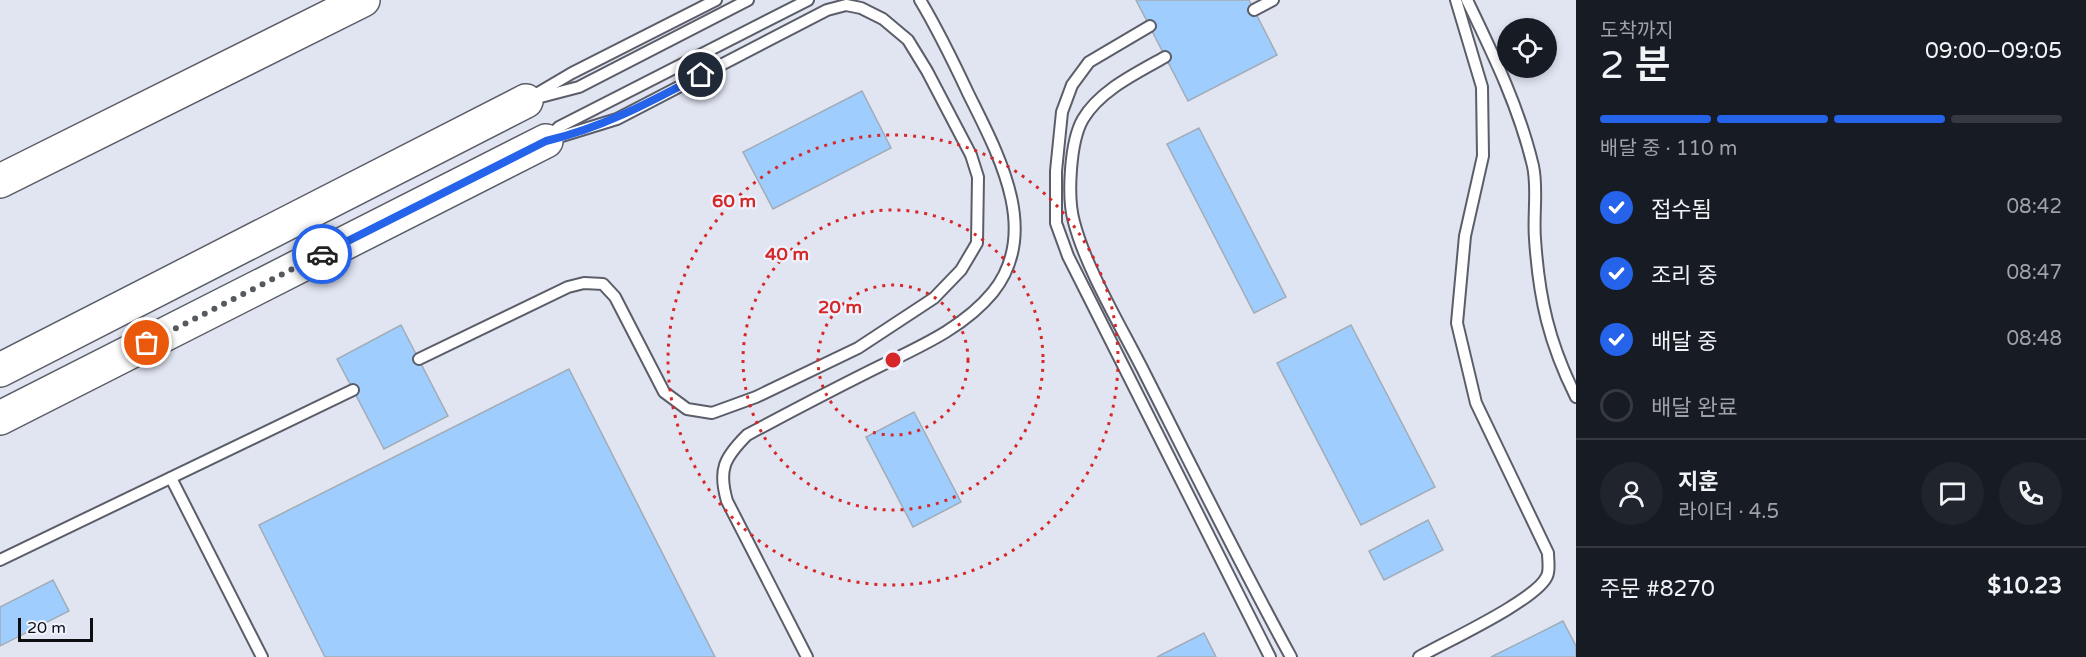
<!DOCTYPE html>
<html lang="ko">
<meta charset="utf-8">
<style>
:root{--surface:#171b24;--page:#20242c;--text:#f1f3f6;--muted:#9ea1a6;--line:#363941;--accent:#2563eb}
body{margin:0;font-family:"Varela Round","Noto Sans KR",sans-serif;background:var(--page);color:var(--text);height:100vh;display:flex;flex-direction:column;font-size:22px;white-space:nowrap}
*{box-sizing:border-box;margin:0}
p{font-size:20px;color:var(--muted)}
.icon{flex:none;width:33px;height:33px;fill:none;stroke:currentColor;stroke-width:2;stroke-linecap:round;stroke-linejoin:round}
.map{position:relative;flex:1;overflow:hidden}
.details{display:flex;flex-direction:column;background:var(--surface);width:510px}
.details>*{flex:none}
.fabs{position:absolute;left:1497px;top:18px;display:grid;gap:12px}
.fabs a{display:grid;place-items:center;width:60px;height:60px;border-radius:50%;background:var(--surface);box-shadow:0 3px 9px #0003;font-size:30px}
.scale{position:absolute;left:18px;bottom:15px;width:75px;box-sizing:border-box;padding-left:6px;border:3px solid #0b0d11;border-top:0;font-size:16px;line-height:21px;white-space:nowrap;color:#0b0d11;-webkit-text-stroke:4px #eff3fd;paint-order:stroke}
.pin{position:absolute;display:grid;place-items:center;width:51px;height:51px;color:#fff;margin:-26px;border:3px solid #fff;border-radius:50%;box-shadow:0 2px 6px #0007}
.courier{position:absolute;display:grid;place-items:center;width:60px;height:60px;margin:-30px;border:4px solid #2563eb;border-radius:50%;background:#fff;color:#222;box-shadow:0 2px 8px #0007}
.summary em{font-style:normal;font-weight:600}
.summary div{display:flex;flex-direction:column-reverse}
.summary{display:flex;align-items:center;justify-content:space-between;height:102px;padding:0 24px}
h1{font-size:39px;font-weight:600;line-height:45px}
.bar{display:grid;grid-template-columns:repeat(4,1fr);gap:9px 6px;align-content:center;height:72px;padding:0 24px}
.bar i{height:8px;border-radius:4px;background:var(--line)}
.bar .selected{background:var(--accent)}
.bar p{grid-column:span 4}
.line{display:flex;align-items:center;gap:15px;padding:0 24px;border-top:2px solid var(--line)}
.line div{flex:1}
.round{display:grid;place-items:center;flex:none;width:63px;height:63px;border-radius:32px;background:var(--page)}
ol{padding:0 24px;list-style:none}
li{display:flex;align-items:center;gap:18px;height:66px}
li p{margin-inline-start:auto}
li .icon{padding:6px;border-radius:50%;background:var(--accent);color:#fff;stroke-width:4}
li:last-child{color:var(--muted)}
li i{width:33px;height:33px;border:3px solid var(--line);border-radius:50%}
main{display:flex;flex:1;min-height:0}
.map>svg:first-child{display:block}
.building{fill:#9fcdfe;stroke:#a2acb6;stroke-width:1.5}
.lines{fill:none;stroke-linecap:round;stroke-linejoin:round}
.service-casing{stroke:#5b5e69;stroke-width:14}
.trunk-casing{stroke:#5b5e69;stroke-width:36}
.service{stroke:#fff;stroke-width:10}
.trunk{stroke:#fff;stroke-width:33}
.done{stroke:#565960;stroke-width:6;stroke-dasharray:0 10.8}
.route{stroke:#2563eb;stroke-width:8}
.ring{fill:none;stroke:#d62828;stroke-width:3;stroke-dasharray:3 6}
.centre{fill:#d62828;stroke:#eff3fd;stroke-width:3}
.ring-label{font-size:18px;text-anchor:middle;font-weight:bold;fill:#d62828;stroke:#eff3fd;stroke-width:4.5;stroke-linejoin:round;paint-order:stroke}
</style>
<main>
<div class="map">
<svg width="1576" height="657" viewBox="0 0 1576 657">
<rect width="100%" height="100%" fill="#e1e5f2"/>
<!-- building -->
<g class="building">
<polygon points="1136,0 1249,0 1277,55 1188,101"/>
<polygon points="862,91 891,148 773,209 743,152"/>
<polygon points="1199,128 1286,297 1254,313 1167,144"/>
<polygon points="401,325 448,416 384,449 337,359"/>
<polygon points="1351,325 1435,487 1361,525 1277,363"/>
<polygon points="569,369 715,657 325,657 259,525"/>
<polygon points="914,412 961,502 913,527 866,437"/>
<polygon points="1428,520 1443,550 1384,580 1369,551"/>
<polygon points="53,580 69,611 0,646 0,607"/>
<polygon points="1563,621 1576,646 1576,657 1491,657"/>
<polygon points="1204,633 1216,657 1157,657"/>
</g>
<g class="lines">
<defs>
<g id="service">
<path d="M1467,0C1493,54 1519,107 1533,166C1538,188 1533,215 1535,239C1539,299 1549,343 1576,397"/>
<polyline points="1254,10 1273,0"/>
<polyline points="1150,26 1089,62 1072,85 1062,112 1056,171 1056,223 1068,256 1270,657"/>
<path d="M1165,57C1137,73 1100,90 1083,119C1070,141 1067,197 1074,222C1086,269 1123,330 1145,374C1193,469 1240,564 1291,657"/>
<polyline points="538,93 572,73 716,0"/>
<polyline points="529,100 579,87 748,0"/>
<polyline points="548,138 559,127 808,0"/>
<polyline points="419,359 568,287 584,283 603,284 615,297 664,392 687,409 712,413 756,397 858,348 934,298 961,270 977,243 978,177 971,155 927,71 908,40 883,19 861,8 846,5 827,10 617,119 549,140"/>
<polyline points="171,478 262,657"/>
<polyline points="0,560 353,390"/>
<path d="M807,657L727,501C718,470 724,458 747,435C788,413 830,391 872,370C914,349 962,330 993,292C1042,231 997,152 968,93C953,61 938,30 920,0"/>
<path d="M1419,657C1445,642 1537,600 1547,576C1550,570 1548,560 1548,553L1476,403L1457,323L1465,236L1483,156L1482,87L1456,0"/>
</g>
<g id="trunk">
<polyline points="0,181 363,0"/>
<polyline points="0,370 526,101"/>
<polyline points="0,418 546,141"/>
</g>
</defs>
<!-- service casing -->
<use href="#service" class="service-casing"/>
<!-- trunk casing -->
<use href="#trunk" class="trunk-casing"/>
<!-- service -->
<use href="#service" class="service"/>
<!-- trunk -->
<use href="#trunk" class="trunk"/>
</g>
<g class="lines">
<!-- done -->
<polyline class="done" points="147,343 322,254"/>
<!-- route -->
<path class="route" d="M322,254L546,141C602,128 650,102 701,75"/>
</g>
<!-- distance rings -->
<g class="ring">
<circle cx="893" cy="360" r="75"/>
<circle cx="893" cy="360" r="150"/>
<circle cx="893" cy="360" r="225"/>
</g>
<circle cx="893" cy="360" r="9" class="centre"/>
<g class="ring-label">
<text x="734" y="207">60 m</text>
<text x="787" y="260">40 m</text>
<text x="840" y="313">20 m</text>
</g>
</svg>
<div class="fabs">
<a><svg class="icon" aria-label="locate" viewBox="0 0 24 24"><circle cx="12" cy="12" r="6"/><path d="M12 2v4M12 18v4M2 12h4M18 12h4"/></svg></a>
</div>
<div class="scale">20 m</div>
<div class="pin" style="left:147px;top:343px;background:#ea580c"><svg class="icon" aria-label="bag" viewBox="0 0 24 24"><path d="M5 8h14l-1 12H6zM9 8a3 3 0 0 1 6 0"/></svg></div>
<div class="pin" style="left:701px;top:75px;background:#1f2937"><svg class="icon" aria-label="home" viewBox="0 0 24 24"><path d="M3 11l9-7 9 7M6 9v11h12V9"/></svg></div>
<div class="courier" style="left:322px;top:254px"><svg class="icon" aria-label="car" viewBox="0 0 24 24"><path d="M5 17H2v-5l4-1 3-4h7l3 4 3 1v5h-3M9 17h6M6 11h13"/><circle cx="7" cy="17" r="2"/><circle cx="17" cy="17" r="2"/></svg></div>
</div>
<section class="details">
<div class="summary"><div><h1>2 분</h1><p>도착까지</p></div><em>09:00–09:05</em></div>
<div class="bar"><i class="selected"></i><i class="selected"></i><i class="selected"></i><i></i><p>배달 중 · 110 m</p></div>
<ol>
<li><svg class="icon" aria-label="check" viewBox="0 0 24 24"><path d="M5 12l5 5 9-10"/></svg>접수됨<p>08:42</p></li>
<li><svg class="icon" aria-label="check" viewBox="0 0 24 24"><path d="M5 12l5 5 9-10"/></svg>조리 중<p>08:47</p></li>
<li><svg class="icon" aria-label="check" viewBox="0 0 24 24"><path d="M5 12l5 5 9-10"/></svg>배달 중<p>08:48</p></li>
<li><i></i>배달 완료</li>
</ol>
<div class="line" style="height:108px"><a class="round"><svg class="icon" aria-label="person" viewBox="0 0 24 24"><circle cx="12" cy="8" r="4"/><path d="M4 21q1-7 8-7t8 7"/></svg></a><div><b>지훈</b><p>라이더 · 4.5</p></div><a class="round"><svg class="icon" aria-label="chat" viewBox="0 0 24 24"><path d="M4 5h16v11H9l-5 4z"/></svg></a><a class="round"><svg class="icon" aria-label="phone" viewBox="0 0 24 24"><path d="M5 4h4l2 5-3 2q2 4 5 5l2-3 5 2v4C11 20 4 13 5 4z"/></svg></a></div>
<div class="line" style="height:78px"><div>주문 #8270</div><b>$10.23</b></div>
</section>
</main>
